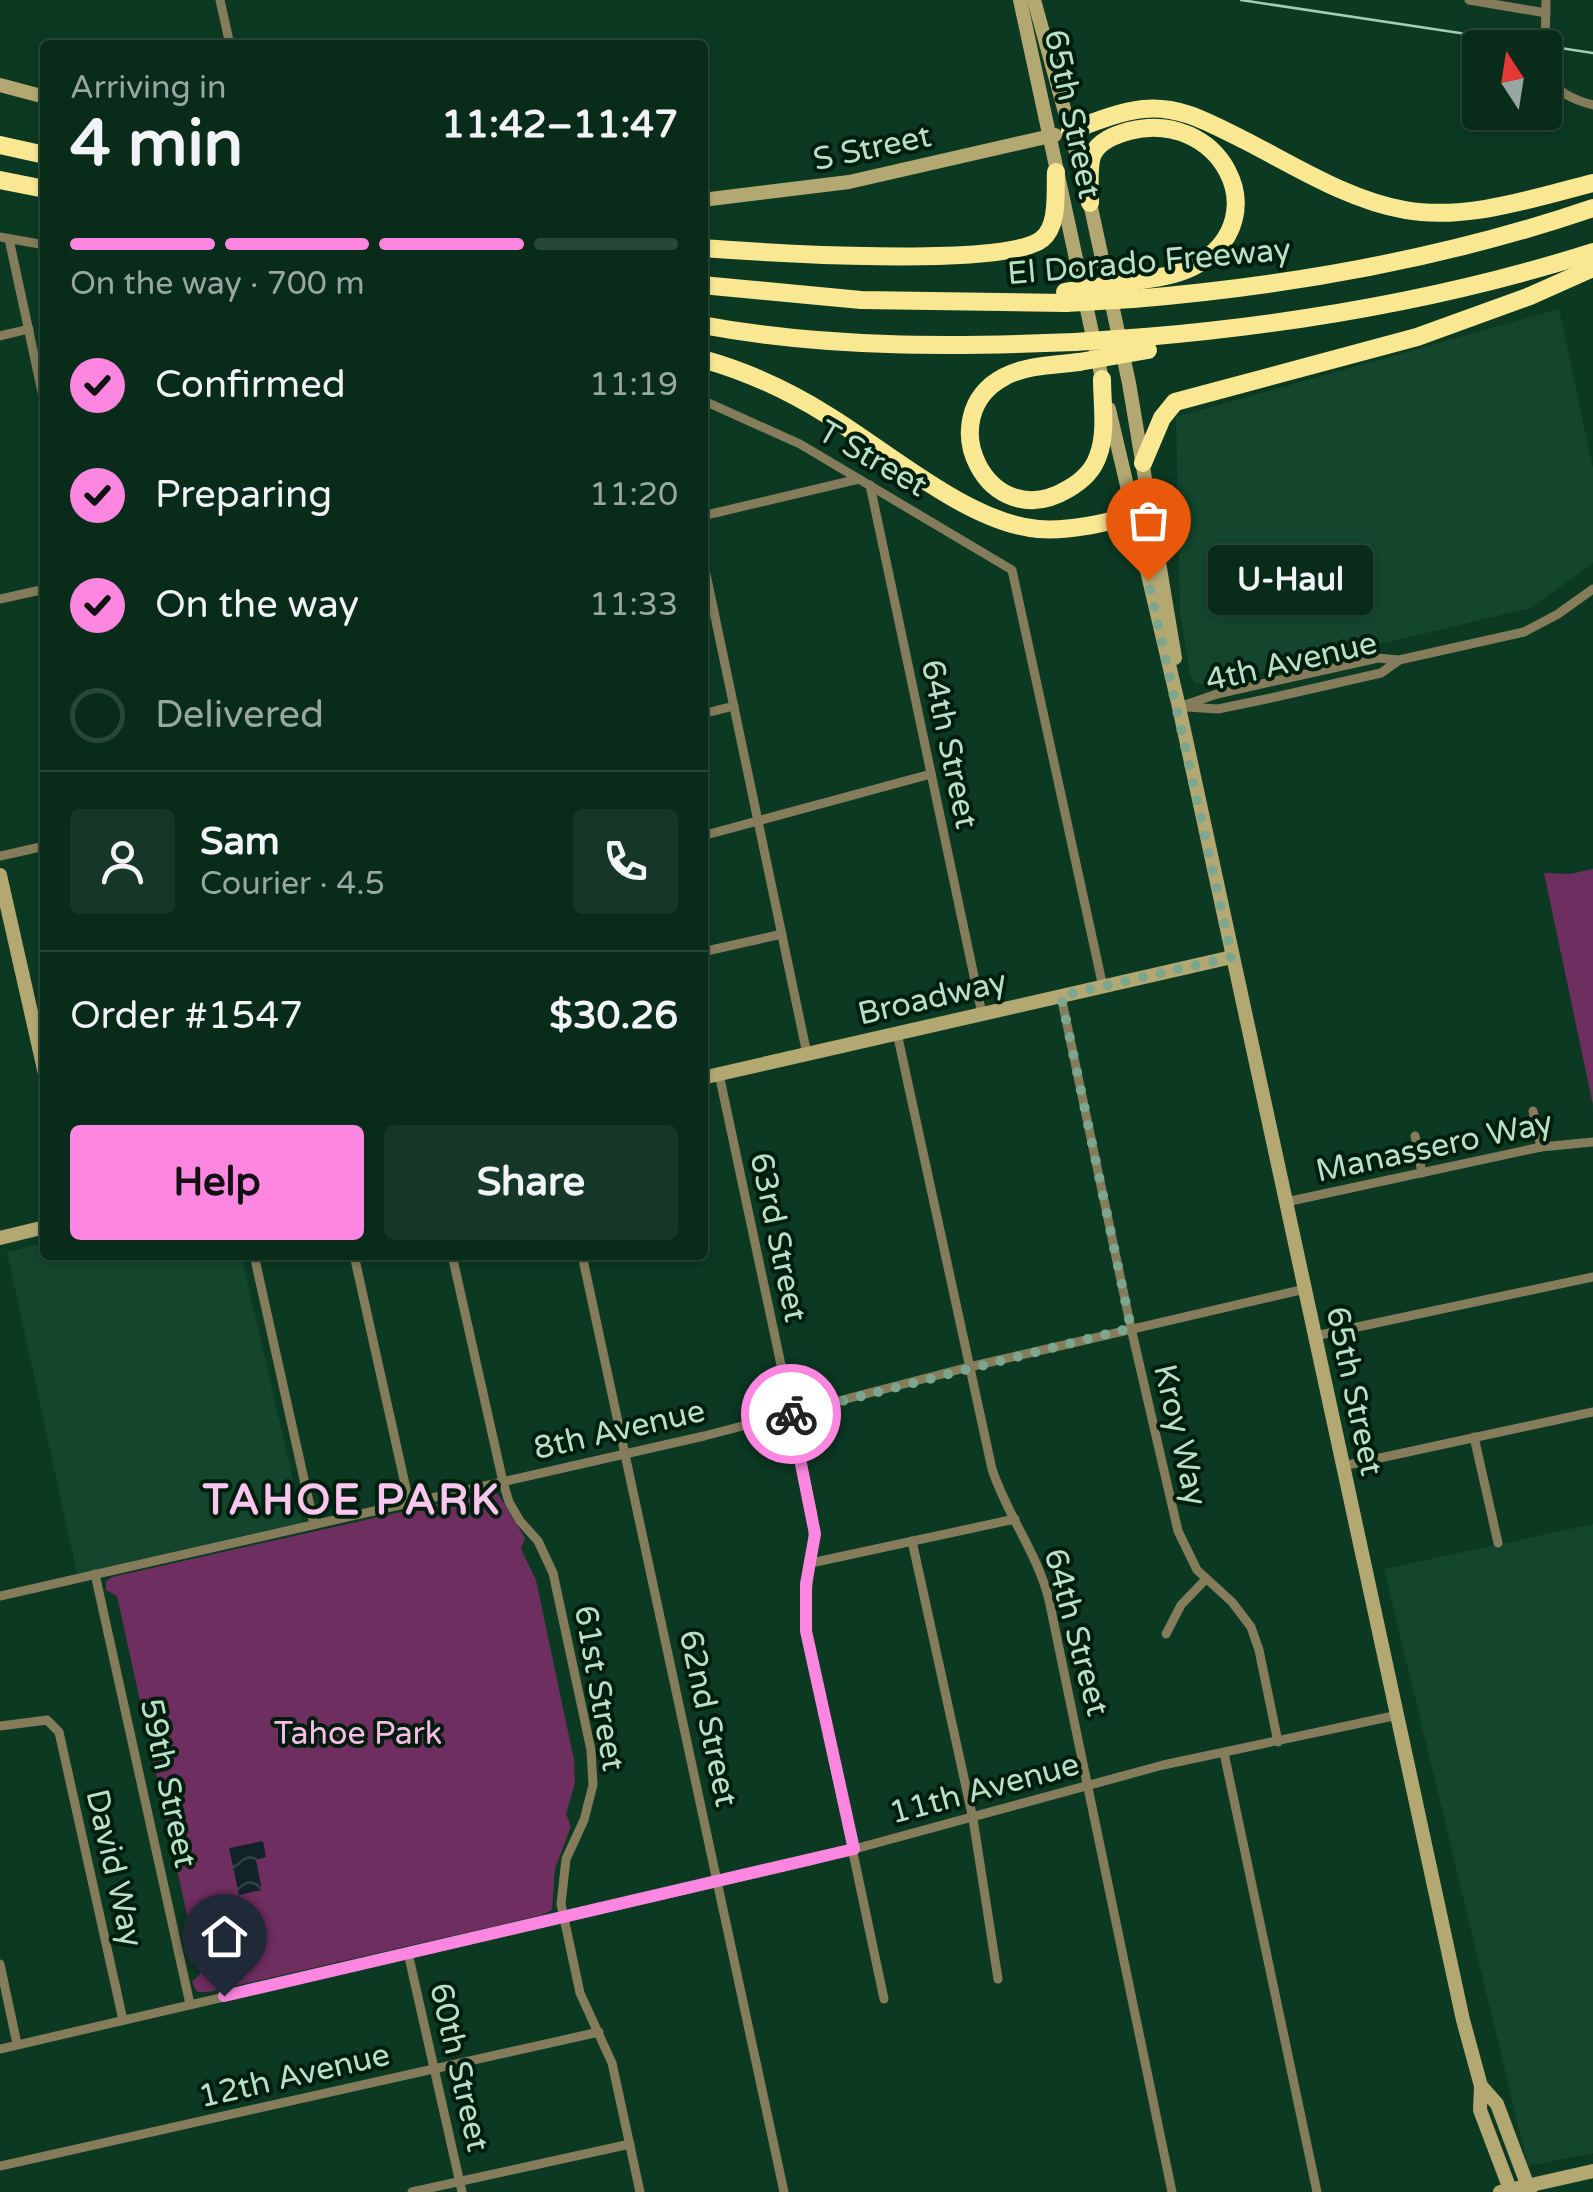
<!DOCTYPE html>
<meta charset="utf-8">
<style>
:root{--surface:#082b1a;--page:#163727;--text:#f1f3f6;--muted:#98a7a2;--line:#294739;--accent:#fd86e1}
body{margin:0;font-family:"Varela Round",sans-serif;background:var(--page);color:var(--text);height:100vh;display:flex;flex-direction:column;font-size:38px;white-space:nowrap}
*{box-sizing:border-box;margin:0}
p{font-size:32px;color:var(--muted)}
.icon{flex:none;width:55px;height:55px;fill:none;stroke:currentColor;stroke-width:2;stroke-linecap:round;stroke-linejoin:round}
.map{position:relative;flex:1;overflow:hidden}
.side{position:absolute;left:40px;top:40px;width:668px;height:1220px;display:flex;flex-direction:column;background:var(--surface);border-radius:10px;box-shadow:0 2px 8px #0004,0 0 0 2px var(--line)}
.side>*{flex:none}
.needle{width:65px;rotate:348deg}
.buttons{position:absolute;left:1462px;top:30px;display:grid;gap:20px}
.buttons a{display:grid;place-items:center;width:100px;height:100px;border-radius:10px;background:var(--surface);box-shadow:0 2px 8px #0004,0 0 0 2px var(--line);font-size:50px}
.pin{position:absolute;display:grid;place-items:center;width:85px;height:85px;color:#fff;margin:-102px -42px;border-radius:50% 50% 50% 0;rotate:-45deg;box-shadow:0 0 10px #0007}
.pin .icon{rotate:45deg}
.courier{position:absolute;display:grid;place-items:center;width:100px;height:100px;margin:-50px;border:8px solid #fd86e1;border-radius:50%;background:#fff;color:#222;box-shadow:0 2px 12px #0007}
.bubble{position:absolute;height:70px;border-radius:10px;background:var(--surface);box-shadow:0 2px 8px #0004,0 0 0 2px var(--line);font-size:32px;font-weight:800;line-height:70px;text-align:center}
.summary em{font-style:normal;font-weight:800}
.summary div{display:flex;flex-direction:column-reverse}
.summary{display:flex;align-items:center;justify-content:space-between;height:170px;padding:0 30px}
h1{font-size:65px;font-weight:800;line-height:75px}
.bar{display:grid;grid-template-columns:repeat(4,1fr);gap:15px 10px;align-content:center;height:120px;padding:0 30px}
.bar i{height:12px;border-radius:8px;background:var(--line)}
.bar .on{background:var(--accent)}
.bar p{grid-column:span 4}
.line{display:flex;align-items:center;gap:25px;padding:0 30px;border-top:2px solid var(--line)}
.line div{flex:1}
.round{display:grid;place-items:center;flex:none;width:105px;height:105px;border-radius:10px;background:var(--page)}
ol{padding:0 30px;list-style:none}
li{display:flex;align-items:center;gap:30px;height:110px}
li p{margin-inline-start:auto}
li .icon{padding:10px;border-radius:50%;background:var(--accent);color:#111;stroke-width:4}
li:last-child{color:var(--muted)}
li i{width:55px;height:55px;border:5px solid var(--line);border-radius:50%}
.cta{display:flex;gap:20px;margin-top:auto;padding:20px 30px}
.cta a{flex:1;height:115px;border-radius:10px;background:var(--accent);color:#111;font-size:40px;font-weight:800;line-height:115px;text-align:center}
.cta a+a{background:var(--page);color:var(--text)}
.map>svg:first-child{display:block}
.built{fill:#13462c}
.park{fill:#6f2e60}
.water{fill:url(#water-waves)}
.lines{fill:none;stroke-linecap:round;stroke-linejoin:round}
.street{stroke:#847c5b;stroke-width:9}
.secondary{stroke:#b3a772;stroke-width:14}
.highway{stroke:#fae792;stroke-width:18}
.tram{stroke:#a5cdb4;stroke-width:2.5}
.highway-bridge{stroke:#fae792;stroke-width:18}
.done{stroke:#7ca68d;stroke-width:10;stroke-dasharray:0 18}
.route{stroke:#fd86e1;stroke-width:12}
.labels{text-anchor:middle;stroke-width:8;stroke-linejoin:round;paint-order:stroke}
.street-label{font-size:32px;fill:#b9e0c7;stroke:#001e0d}
.park-label{font-size:32px;fill:#fabbe9;stroke:#001e0d}
.district-label{font-size:42px;font-weight:bold;letter-spacing:2.5px;fill:#fdc6ee;stroke:#001e0d}
</style>
<div class="map">
<svg width="1593" height="2192" viewBox="0 0 1593 2192">
<defs>
<pattern id="water-waves" width="16" height="10" patternUnits="userSpaceOnUse" patternTransform="scale(2.5)"><rect width="16" height="10" fill="#112328"/><path d="M0 5q4-4 8 0t8 0" fill="none" stroke="#324346"/></pattern>
</defs>
<rect width="100%" height="100%" fill="#0b3922"/>
<!-- built -->
<g class="built">
<polygon points="1559,309 1593,468 1593,563 1531,608 1276,669 1207,684 1195,683 1190,675 1180,613 1176,417"/>
<polygon points="45,1243 45,1255 241,1255 303,1523 77,1574 7,1252"/>
<polygon points="1593,1524 1593,2153 1528,2166 1384,1569"/>
</g>
<!-- park -->
<g class="park">
<polygon points="1593,869 1593,1105 1544,873 1570,874"/>
<polygon points="490,1492 498,1494 525,1538 521,1549 536,1580 574,1760 575,1783 566,1814 571,1826 555,1869 552,1910 542,1915 208,1992 197,1992 192,1982 200,1974 117,1596 106,1590 106,1581 112,1577"/>
</g>
<!-- water -->
<polygon class="water" points="263,1841 266,1857 256,1860 262,1890 239,1895 229,1848"/>
<g class="lines">
<!-- street -->
<g class="street">
<polyline points="220,0 230,45"/>
<polyline points="1469,0 1546,13"/>
<polyline points="1545,48 1546,0"/>
<path d="M1545,50C1548,85 1559,96 1593,105"/>
<polyline points="0,237 45,245"/>
<polyline points="9,239 45,406"/>
<polyline points="0,336 29,329"/>
<polyline points="702,400 800,444 1012,570 1103,987"/>
<polyline points="870,485 982,1014"/>
<polyline points="702,516 859,479"/>
<polyline points="702,555 807,1054"/>
<polyline points="0,599 45,589"/>
<polyline points="1179,707 1217,694 1378,658 1399,660 1524,632 1558,614 1593,589"/>
<polyline points="1187,707 1218,709 1271,698 1381,673 1398,661"/>
<polyline points="702,714 734,706"/>
<polyline points="702,836 931,774"/>
<polyline points="0,856 45,846"/>
<polyline points="702,952 782,934"/>
<polyline points="1061,996 1131,1328 1178,1531 1197,1570 1232,1602 1251,1627 1259,1650 1278,1742"/>
<path d="M897,1033L992,1469C1007,1515 1037,1552 1049,1600L1172,2192"/>
<path d="M719,1074L813,1515C816,1555 803,1591 806,1631L884,1999"/>
<polyline points="1533,1111 1541,1147"/>
<polyline points="1415,1136 1422,1173"/>
<polyline points="1286,1202 1541,1147 1593,1142"/>
<polyline points="254,1255 314,1524"/>
<polyline points="354,1255 409,1502"/>
<polyline points="452,1255 503,1482 509,1502 520,1521 538,1541 553,1573 591,1750 593,1785 584,1820 566,1859 561,1904 580,1993 612,2063 640,2192"/>
<polyline points="582,1255 784,2192"/>
<polyline points="1315,1336 1593,1277"/>
<polyline points="1474,1437 1498,1543"/>
<polyline points="1343,1466 1593,1412"/>
<polyline points="912,1541 973,1819 998,1979"/>
<polyline points="811,1563 1015,1519"/>
<polyline points="95,1574 190,2004"/>
<polyline points="0,1596 704,1436 969,1367 1305,1289"/>
<polyline points="1166,1634 1181,1605 1206,1579"/>
<polyline points="0,1726 47,1720 59,1732 123,2020"/>
<polyline points="1224,1753 1317,2192"/>
<polyline points="408,1953 462,2192"/>
<polyline points="0,1964 17,2044"/>
<polyline points="0,2049 814,1860 1163,1765 1398,1715"/>
<polyline points="0,2166 599,2032"/>
<polyline points="412,2192 630,2144"/>
</g>
<!-- secondary -->
<g class="secondary">
<polyline points="1020,0 1104,388"/>
<polyline points="1034,0 1090,203 1129,383 1175,658"/>
<polyline points="0,85 45,97"/>
<polyline points="702,200 849,182 1055,135"/>
<polyline points="1109,409 1179,707 1463,2020 1481,2086 1480,2110 1511,2192"/>
<polyline points="0,875 45,1074"/>
<polyline points="702,1078 1232,957"/>
<polyline points="0,1238 45,1227"/>
<polyline points="1481,2086 1497,2104 1530,2192"/>
<polyline points="1500,2192 1593,2171"/>
</g>
<!-- highway -->
<g class="highway">
<path d="M1070,131C1094,122 1118,112 1143,109C1181,105 1211,124 1244,140C1295,166 1348,200 1405,210C1466,221 1534,198 1593,183"/>
<polyline points="0,145 45,155"/>
<polyline points="0,180 45,189"/>
<path d="M1090,203C1090,189 1088,170 1092,156C1098,141 1115,135 1129,131C1219,108 1278,216 1198,264C1178,276 1153,278 1131,282"/>
<path d="M702,248C757,252 1007,269 1042,239C1059,226 1055,192 1056,172"/>
<polyline points="702,285 861,300 1066,303"/>
<path d="M1133,299C1290,286 1444,259 1593,208"/>
<path d="M702,325C824,348 952,347 1075,342"/>
<path d="M1145,337C1298,324 1446,299 1593,252"/>
<path d="M702,359C746,371 791,392 829,416C888,452 969,523 1038,529C1075,532 1115,520 1152,511"/>
<path d="M1079,362C1055,365 1026,365 1004,377C930,416 988,537 1068,489C1082,481 1093,471 1098,456C1107,433 1102,403 1102,379"/>
<polyline points="1143,463 1162,418 1175,402 1417,337 1530,296 1593,268"/>
</g>
<!-- tram -->
<polyline class="tram" points="1241,0 1593,53"/>
<!-- highway-bridge -->
<g class="highway-bridge">
<polyline points="1065,292 1131,282"/>
<polyline points="1066,303 1133,299"/>
<polyline points="1075,342 1145,337"/>
<polyline points="1079,362 1148,350"/>
</g>
</g>
<g class="lines">
<!-- done -->
<polyline class="done" points="791,1414 1131,1328 1061,996 1232,957 1148,580"/>
<!-- route -->
<polyline class="route" points="224,1996 854,1849 806,1631 806,1584 815,1534 791,1414"/>
</g>
<g class="labels">
<!-- street labels -->
<g class="street-label">
<text transform="translate(1073 114) rotate(78)" y="11">65th Street</text>
<text transform="translate(872 147) rotate(-12)" y="11">S Street</text>
<text transform="translate(1149 261) rotate(-5)" y="11">El Dorado Freeway</text>
<text transform="translate(873 458) rotate(30)" y="11">T Street</text>
<text transform="translate(1291 661) rotate(-13)" y="11">4th Avenue</text>
<text transform="translate(950 744) rotate(78)" y="11">64th Street</text>
<text transform="translate(932 997) rotate(-13)" y="11">Broadway</text>
<text transform="translate(1434 1146) rotate(-12)" y="11">Manassero Way</text>
<text transform="translate(779 1237) rotate(78)" y="11">63rd Street</text>
<text transform="translate(1355 1391) rotate(78)" y="11">65th Street</text>
<text transform="translate(619 1429) rotate(-13)" y="11">8th Avenue</text>
<text transform="translate(1181 1435) rotate(77)" y="11">Kroy Way</text>
<text transform="translate(1077 1632) rotate(75)" y="11">64th Street</text>
<text transform="translate(600 1688) rotate(80)" y="11">61st Street</text>
<text transform="translate(709 1718) rotate(78)" y="11">62nd Street</text>
<text transform="translate(169 1783) rotate(78)" y="11">59th Street</text>
<text transform="translate(984 1788) rotate(-15)" y="11">11th Avenue</text>
<text transform="translate(115 1868) rotate(77)" y="11">David Way</text>
<text transform="translate(460 2067) rotate(77)" y="11">60th Street</text>
<text transform="translate(294 2075) rotate(-13)" y="11">12th Avenue</text>
</g>
<!-- park labels -->
<g class="park-label">
<text x="358" y="1744">Tahoe Park</text>
</g>
<!-- district labels -->
<g class="district-label">
<text x="352" y="1514">TAHOE PARK</text>
</g>
</g>
</svg>
<div class="buttons">
<a><svg class="needle" viewBox="-14 -14 28 28"><path d="M0-13l5 13h-10z" fill="#e53935"/><path d="M0 13l5-13h-10z" fill="#98a7a2"/></svg></a>
</div>
<div class="pin" style="left:1148px;top:580px;background:#ea580c"><svg class="icon" aria-label="bag" viewBox="0 0 24 24"><path d="M5 8h14l-1 12H6zM9 8a3 3 0 0 1 6 0"/></svg></div>
<div class="pin" style="left:224px;top:1996px;background:#1f2937"><svg class="icon" aria-label="home" viewBox="0 0 24 24"><path d="M3 11l9-7 9 7M6 9v11h12V9"/></svg></div>
<div class="courier" style="left:791px;top:1414px"><svg class="icon" aria-label="bike" viewBox="0 0 24 24"><circle cx="6" cy="16" r="4"/><circle cx="18" cy="16" r="4"/><path d="M6 16l4-8h5l3 8M10 8l3 8H6M13 5h3"/></svg></div>
<div class="bubble" style="left:1208px;top:545px;width:165px">U-Haul</div>
<section class="side">
<div class="summary"><div><h1>4 min</h1><p>Arriving in</p></div><em>11:42–11:47</em></div>
<div class="bar"><i class="on"></i><i class="on"></i><i class="on"></i><i></i><p>On the way · 700 m</p></div>
<ol>
<li><svg class="icon" aria-label="check" viewBox="0 0 24 24"><path d="M5 12l5 5 9-10"/></svg>Confirmed<p>11:19</p></li>
<li><svg class="icon" aria-label="check" viewBox="0 0 24 24"><path d="M5 12l5 5 9-10"/></svg>Preparing<p>11:20</p></li>
<li><svg class="icon" aria-label="check" viewBox="0 0 24 24"><path d="M5 12l5 5 9-10"/></svg>On the way<p>11:33</p></li>
<li><i></i>Delivered</li>
</ol>
<div class="line" style="height:180px"><a class="round"><svg class="icon" aria-label="person" viewBox="0 0 24 24"><circle cx="12" cy="8" r="4"/><path d="M4 21q1-7 8-7t8 7"/></svg></a><div><b>Sam</b><p>Courier · 4.5</p></div><a class="round"><svg class="icon" aria-label="phone" viewBox="0 0 24 24"><path d="M5 4h4l2 5-3 2q2 4 5 5l2-3 5 2v4C11 20 4 13 5 4z"/></svg></a></div>
<div class="line" style="height:130px"><div>Order #1547</div><b>$30.26</b></div>
<div class="cta"><a>Help</a><a>Share</a></div>
</section>
</div>
